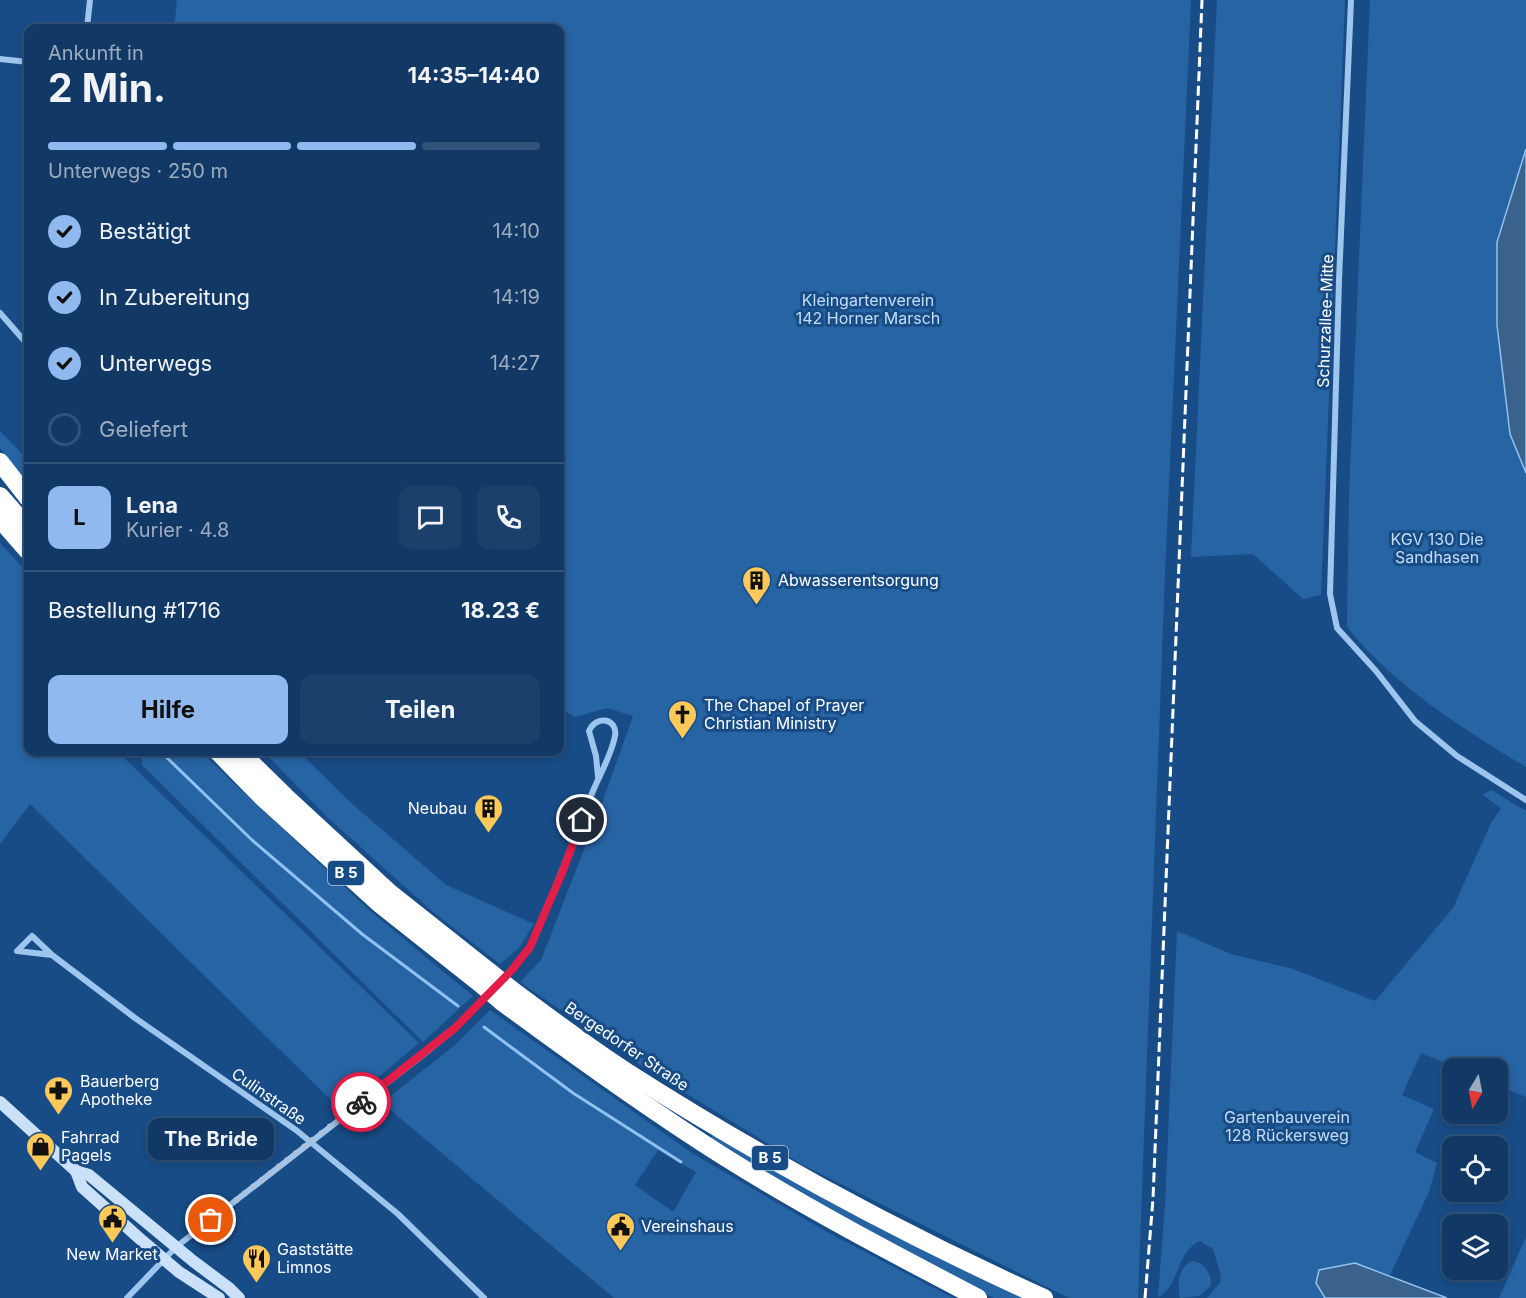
<!DOCTYPE html>
<html lang="de">
<meta charset="utf-8">
<style>
:root{--surface:#123965;--page:#1b406b;--text:#f1f3f6;--muted:#9cacbf;--line:#315379;--accent:#90b9f0}
body{margin:0;font-family:Inter,sans-serif;background:var(--page);color:var(--text);height:100vh;display:flex;flex-direction:column;font-size:22px;white-space:nowrap}
*{box-sizing:border-box;margin:0}
p{font-size:20px;color:var(--muted)}
.icon{flex:none;width:33px;height:33px;fill:none;stroke:currentColor;stroke-width:2;stroke-linecap:round;stroke-linejoin:round}
.map{position:relative;flex:1;overflow:hidden}
.drawer{position:absolute;left:24px;top:24px;width:540px;height:732px;display:flex;flex-direction:column;background:var(--surface);border-radius:12px;box-shadow:0 3px 9px #0003,0 0 0 2px var(--line)}
.drawer>*{flex:none}
.needle{width:39px;rotate:190deg}
.fabs{position:absolute;left:1442px;top:1058px;display:grid;gap:12px}
.fabs a{display:grid;place-items:center;width:66px;height:66px;border-radius:12px;background:var(--surface);box-shadow:0 3px 9px #0003,0 0 0 2px var(--line);font-size:30px}
.pin{position:absolute;display:grid;place-items:center;width:51px;height:51px;color:#fff;margin:-26px;border:3px solid #fff;border-radius:50%;box-shadow:0 2px 6px #0007}
.courier{position:absolute;display:grid;place-items:center;width:60px;height:60px;margin:-30px;border:4px solid #e11d48;border-radius:50%;background:#fff;color:#222;box-shadow:0 2px 8px #0007}
.bubble{position:absolute;height:42px;border-radius:12px;background:var(--surface);box-shadow:0 3px 9px #0003,0 0 0 2px var(--line);font-size:20px;font-weight:700;line-height:42px;text-align:center}
.head em{font-style:normal;font-weight:700}
.head div{display:flex;flex-direction:column-reverse}
.head{display:flex;align-items:center;justify-content:space-between;height:102px;padding:0 24px}
h1{font-size:39px;font-weight:700;line-height:45px}
.bar{display:grid;grid-template-columns:repeat(4,1fr);gap:9px 6px;align-content:center;height:72px;padding:0 24px}
.bar i{height:8px;border-radius:4px;background:var(--line)}
.bar .selected{background:var(--accent)}
.bar p{grid-column:span 4}
.line{display:flex;align-items:center;gap:15px;padding:0 24px;border-top:2px solid var(--line)}
.line div{flex:1}
.round{display:grid;place-items:center;flex:none;width:63px;height:63px;border-radius:12px;background:var(--page)}
ol{padding:0 24px;list-style:none}
li{display:flex;align-items:center;gap:18px;height:66px}
li p{margin-inline-start:auto}
li .icon{padding:6px;border-radius:50%;background:var(--accent);color:#111;stroke-width:4}
li:last-child{color:var(--muted)}
li i{width:33px;height:33px;border:3px solid var(--line);border-radius:50%}
.primary-button{display:flex;gap:12px;margin-top:auto;padding:12px 24px}
.primary-button a{flex:1;height:69px;border-radius:12px;background:var(--accent);color:#111;font-size:24px;font-weight:700;line-height:69px;text-align:center}
.primary-button a+a{background:var(--page);color:var(--text)}
.map>svg:first-child{display:block}
.green{fill:#2764a4;fill-rule:evenodd}
.water{fill:#3a628d;stroke:#91c1f0;stroke-width:1.5}
.lines{fill:none;stroke-linecap:round;stroke-linejoin:round}
.stream{stroke:#91c1f0;stroke-width:3}
.street{stroke:#9ec5ed;stroke-width:6}
.secondary{stroke:#cbe1f9;stroke-width:12}
.highway{stroke:#fff;stroke-width:18}
.rail{stroke:#fff;stroke-width:3;stroke-dasharray:10 4.5;stroke-linecap:butt}
.highway-bridge{stroke:#fff;stroke-width:18}
.done{stroke:#aec0d5;stroke-width:6;stroke-dasharray:0 10.8}
.route{stroke:#e11d48;stroke-width:8}
.labels{text-anchor:middle;stroke-width:6;stroke-linejoin:round;paint-order:stroke}
.shield{fill:#184c87;stroke:#bac9db;stroke-width:1.5}
.shield-label{font-size:15px;font-weight:bold;fill:#fff}
.park-label{font-size:16px;fill:#c4defa;stroke:#184c87}
.street-label{font-size:16px;fill:#fff;stroke:#184c87}
.poi-label{font-size:16px;fill:#fff;stroke:#184c87;text-anchor:start}
</style>
<div class="map">
<svg width="1526" height="1298" viewBox="0 0 1526 1298">
<rect width="100%" height="100%" fill="#184c87"/>
<!-- green -->
<g class="green">
<polygon points="177,0 1191,0 1165,572 1138,1298 1069,1298 801,1164 642,1066 520,982 541,960 601,806 633,716 607,708 575,717 560,709 560,28 174,28"/>
<polygon points="1217,0 1345,0 1321,595 1303,599 1253,554 1191,557"/>
<path d="M1370,0H1526V149L1497,242V325L1510,434L1526,473V767C1463,729 1393,685 1347,627L1349,494Z"/>
<polygon points="0,431 28,460 28,484 0,448"/>
<polygon points="0,543 28,573 28,752 118,752 419,1043 340,1109 30,804 0,844"/>
<polygon points="141,752 201,752 369,910 473,996 423,1042 142,765"/>
<polygon points="264,752 299,752 349,801 446,885 534,924 519,948 500,964 433,912 326,816"/>
<path d="M1491,790L1526,811V1097L1497,1085V1068H1457L1421,1053L1402,1095L1434,1109L1415,1152L1437,1163L1429,1192L1390,1275L1354,1263L1316,1283L1325,1298H1207L1220,1283L1221,1276L1213,1249L1200,1241C1175,1252 1180,1287 1158,1297L1165,1205L1177,931L1231,954L1293,969L1375,1001L1453,908L1491,823L1501,808L1483,795Z"/>
<path d="M490,1010L692,1153L827,1232L953,1298H614L382,1103L456,1044ZM658,1150L696,1172L673,1212L635,1185Z"/>
<polygon points="713,1134 1027,1298 994,1298 975,1289 815,1202 711,1139"/>
<polygon points="1526,1237 1526,1298 1499,1298"/>
<path d="M1192,1261C1204,1262 1212,1274 1211,1286L1199,1296L1180,1298C1177,1285 1178,1267 1192,1261Z"/>
</g>
<!-- water -->
<g class="water">
<polygon points="1526,149 1526,473 1510,434 1497,325 1497,242"/>
<polygon points="1355,1263 1447,1298 1325,1298 1316,1283 1319,1270"/>
</g>
<g class="lines">
<!-- stream -->
<g class="stream">
<polyline points="161,752 252,840 362,934 458,1006"/>
<polyline points="484,1027 573,1093 681,1162"/>
</g>
<!-- street -->
<g class="street">
<polyline points="1351,0 1339,280 1330,594 1337,628 1376,671 1415,721 1457,756 1526,800"/>
<polyline points="87,28 90,0"/>
<polyline points="0,59 28,62"/>
<polyline points="0,313 28,345"/>
<polyline points="52,955 17,951 32,936 52,955 135,1018 296,1130 398,1214 484,1298"/>
<path d="M502,980C511,970 521,960 529,949C536,938 540,923 545,911C562,873 576,834 591,796C598,777 611,757 615,736C618,719 597,714 589,731L596,756L598,777"/>
<polyline points="127,1298 176,1247 428,1051 455,1028 489,994"/>
</g>
<!-- secondary -->
<g class="secondary">
<polyline points="0,1102 76,1171 89,1175 193,1261 229,1288 239,1298"/>
<polyline points="76,1171 82,1187 139,1238 179,1272 219,1298"/>
</g>
<!-- highway -->
<g class="highway">
<polyline points="0,462 28,498"/>
<polyline points="0,496 28,528"/>
<polyline points="0,519 28,551"/>
<polyline points="218,752 261,796 381,905 482,985"/>
<polyline points="240,752 286,797 390,893 491,973"/>
<path d="M512,990C550,1018 588,1047 627,1072C760,1157 900,1233 1044,1298"/>
<path d="M502,1002C575,1056 647,1108 723,1156C806,1208 892,1253 978,1298"/>
</g>
<!-- rail -->
<polyline class="rail" points="1145,1298 1153,1199 1202,0"/>
<!-- highway-bridge -->
<g class="highway-bridge">
<polyline points="491,973 512,990"/>
<polyline points="482,985 502,1002"/>
</g>
</g>
<g class="lines">
<!-- done -->
<polyline class="done" points="211,1220 361,1102"/>
<!-- route -->
<polyline class="route" points="361,1102 455,1028 512,970 530,947 562,873 582,820"/>
</g>
<!-- icons -->
<defs>
<symbol id="building-pin" viewBox="-11 -11 22 30"><path d="M0 17L-7.5 6A9.5 9.5 0 1 1 7.5 6Z" fill="#ffc95a" stroke="#184c87"/><path d="M-4-6H4V6H1V3H-1V6H-4ZM-2.5-4.3h1.7v1.8h-1.7ZM.8-4.3h1.7v1.8H.8ZM-2.5-1h1.7V.8h-1.7ZM.8-1h1.7V.8H.8Z" fill="#111"/></symbol>
<symbol id="church-pin" viewBox="-11 -11 22 30"><path d="M0 17L-7.5 6A9.5 9.5 0 1 1 7.5 6Z" fill="#ffc95a" stroke="#184c87"/><path d="M-1.2-6h2.4v3.5h3.3v2.4h-3.3V6h-2.4V-.1h-3.3v-2.4h3.3Z" fill="#111"/></symbol>
<symbol id="pharmacy-pin" viewBox="-11 -11 22 30"><path d="M0 17L-7.5 6A9.5 9.5 0 1 1 7.5 6Z" fill="#ffc95a" stroke="#184c87"/><path d="M-2-6h4v4h4v4h-4v4h-4v-4h-4v-4h4Z" fill="#111"/></symbol>
<symbol id="shop-pin" viewBox="-11 -11 22 30"><path d="M0 17L-7.5 6A9.5 9.5 0 1 1 7.5 6Z" fill="#ffc95a" stroke="#184c87"/><path d="M-5-2.5h2.3a2.7 3.5 0 0 1 5.4 0H5L5.5 6h-11ZM-1.5-2.5h3a1.5 2.3 0 0 0-3 0Z" fill="#111"/></symbol>
<symbol id="civic-pin" viewBox="-11 -11 22 30"><path d="M0 17L-7.5 6A9.5 9.5 0 1 1 7.5 6Z" fill="#ffc95a" stroke="#184c87"/><path d="M-.6-6.5H3V-4.5H.6V-3L4-1V1h2V6H-6V1h2V-1L-.6-3ZM-1.2 2.5V6h2.4V2.5Z" fill="#111"/></symbol>
<symbol id="restaurant-pin" viewBox="-11 -11 22 30"><path d="M0 17L-7.5 6A9.5 9.5 0 1 1 7.5 6Z" fill="#ffc95a" stroke="#184c87"/><path d="M-5-6h1v4h1v-4h1v4h1v-4h1v5L-1.5 .5V6h-2V.5L-5-1ZM5-6V6H3V1.5H1.5Q1.5-4 5-6Z" fill="#111"/></symbol>
</defs>
<g fill-rule="evenodd">
<use href="#building-pin" x="740" y="564" width="33" height="45"/>
<use href="#church-pin" x="666" y="698" width="33" height="45"/>
<use href="#building-pin" x="472" y="792" width="33" height="45"/>
<use href="#pharmacy-pin" x="42" y="1074" width="33" height="45"/>
<use href="#shop-pin" x="24" y="1130" width="33" height="45"/>
<use href="#civic-pin" x="96" y="1202" width="33" height="45"/>
<use href="#civic-pin" x="604" y="1210" width="33" height="45"/>
<use href="#restaurant-pin" x="240" y="1242" width="33" height="45"/>
</g>
<g class="labels">
<!-- shield labels -->
<g class="shield">
<rect x="328" y="861" width="36" height="24" rx="4.5"/>
<rect x="752" y="1146" width="36" height="24" rx="4.5"/>
</g>
<g class="shield-label">
<text x="346" y="878">B 5</text>
<text x="770" y="1163">B 5</text>
</g>
<!-- park labels -->
<g class="park-label">
<text x="868" y="306">Kleingartenverein<tspan x="868" dy="18">142 Horner Marsch</tspan></text>
<text x="1437" y="545">KGV 130 Die<tspan x="1437" dy="18">Sandhasen</tspan></text>
<text x="1287" y="1123">Gartenbauverein<tspan x="1287" dy="18">128 Rückersweg</tspan></text>
</g>
<!-- street labels -->
<g class="street-label">
<text transform="translate(1325 321) rotate(-88)" y="6">Schurzallee-Mitte</text>
<text transform="translate(627 1046) rotate(34)" y="6">Bergedorfer Straße</text>
<text transform="translate(269 1096) rotate(35)" y="6">Culinstraße</text>
</g>
<!-- poi labels -->
<g class="poi-label">
<text x="778" y="586">Abwasserentsorgung</text>
<text x="704" y="711">The Chapel of Prayer<tspan x="704" dy="18">Christian Ministry</tspan></text>
<text x="467" y="814" text-anchor="end">Neubau</text>
<text x="80" y="1087">Bauerberg<tspan x="80" dy="18">Apotheke</tspan></text>
<text x="61" y="1143">Fahrrad<tspan x="61" dy="18">Pagels</tspan></text>
<text x="641" y="1232">Vereinshaus</text>
<text x="277" y="1255">Gaststätte<tspan x="277" dy="18">Limnos</tspan></text>
<text x="112" y="1260" text-anchor="middle">New Market</text>
</g>
</g>
</svg>
<div class="fabs">
<a><svg class="needle" viewBox="-14 -14 28 28"><path d="M0-13l5 13h-10z" fill="#e53935"/><path d="M0 13l5-13h-10z" fill="#9cacbf"/></svg></a>
<a><svg class="icon" aria-label="locate" viewBox="0 0 24 24"><circle cx="12" cy="12" r="6"/><path d="M12 2v4M12 18v4M2 12h4M18 12h4"/></svg></a>
<a><svg class="icon" aria-label="layers" viewBox="0 0 24 24"><path d="M12 4l9 5-9 5-9-5zM3 14l9 5 9-5"/></svg></a>
</div>
<div class="pin" style="left:211px;top:1220px;background:#ea580c"><svg class="icon" aria-label="bag" viewBox="0 0 24 24"><path d="M5 8h14l-1 12H6zM9 8a3 3 0 0 1 6 0"/></svg></div>
<div class="pin" style="left:582px;top:820px;background:#1f2937"><svg class="icon" aria-label="home" viewBox="0 0 24 24"><path d="M3 11l9-7 9 7M6 9v11h12V9"/></svg></div>
<div class="courier" style="left:361px;top:1102px"><svg class="icon" aria-label="bike" viewBox="0 0 24 24"><circle cx="6" cy="16" r="4"/><circle cx="18" cy="16" r="4"/><path d="M6 16l4-8h5l3 8M10 8l3 8H6M13 5h3"/></svg></div>
<div class="bubble" style="left:148px;top:1118px;width:126px">The Bride</div>
<section class="drawer">
<div class="head"><div><h1>2 Min.</h1><p>Ankunft in</p></div><em>14:35–14:40</em></div>
<div class="bar"><i class="selected"></i><i class="selected"></i><i class="selected"></i><i></i><p>Unterwegs · 250 m</p></div>
<ol>
<li><svg class="icon" aria-label="check" viewBox="0 0 24 24"><path d="M5 12l5 5 9-10"/></svg>Bestätigt<p>14:10</p></li>
<li><svg class="icon" aria-label="check" viewBox="0 0 24 24"><path d="M5 12l5 5 9-10"/></svg>In Zubereitung<p>14:19</p></li>
<li><svg class="icon" aria-label="check" viewBox="0 0 24 24"><path d="M5 12l5 5 9-10"/></svg>Unterwegs<p>14:27</p></li>
<li><i></i>Geliefert</li>
</ol>
<div class="line" style="height:108px"><b class="round" style="background:var(--accent);color:#111">L</b><div><b>Lena</b><p>Kurier · 4.8</p></div><a class="round"><svg class="icon" aria-label="chat" viewBox="0 0 24 24"><path d="M4 5h16v11H9l-5 4z"/></svg></a><a class="round"><svg class="icon" aria-label="phone" viewBox="0 0 24 24"><path d="M5 4h4l2 5-3 2q2 4 5 5l2-3 5 2v4C11 20 4 13 5 4z"/></svg></a></div>
<div class="line" style="height:78px"><div>Bestellung #1716</div><b>18.23 €</b></div>
<div class="primary-button"><a>Hilfe</a><a>Teilen</a></div>
</section>
</div>
